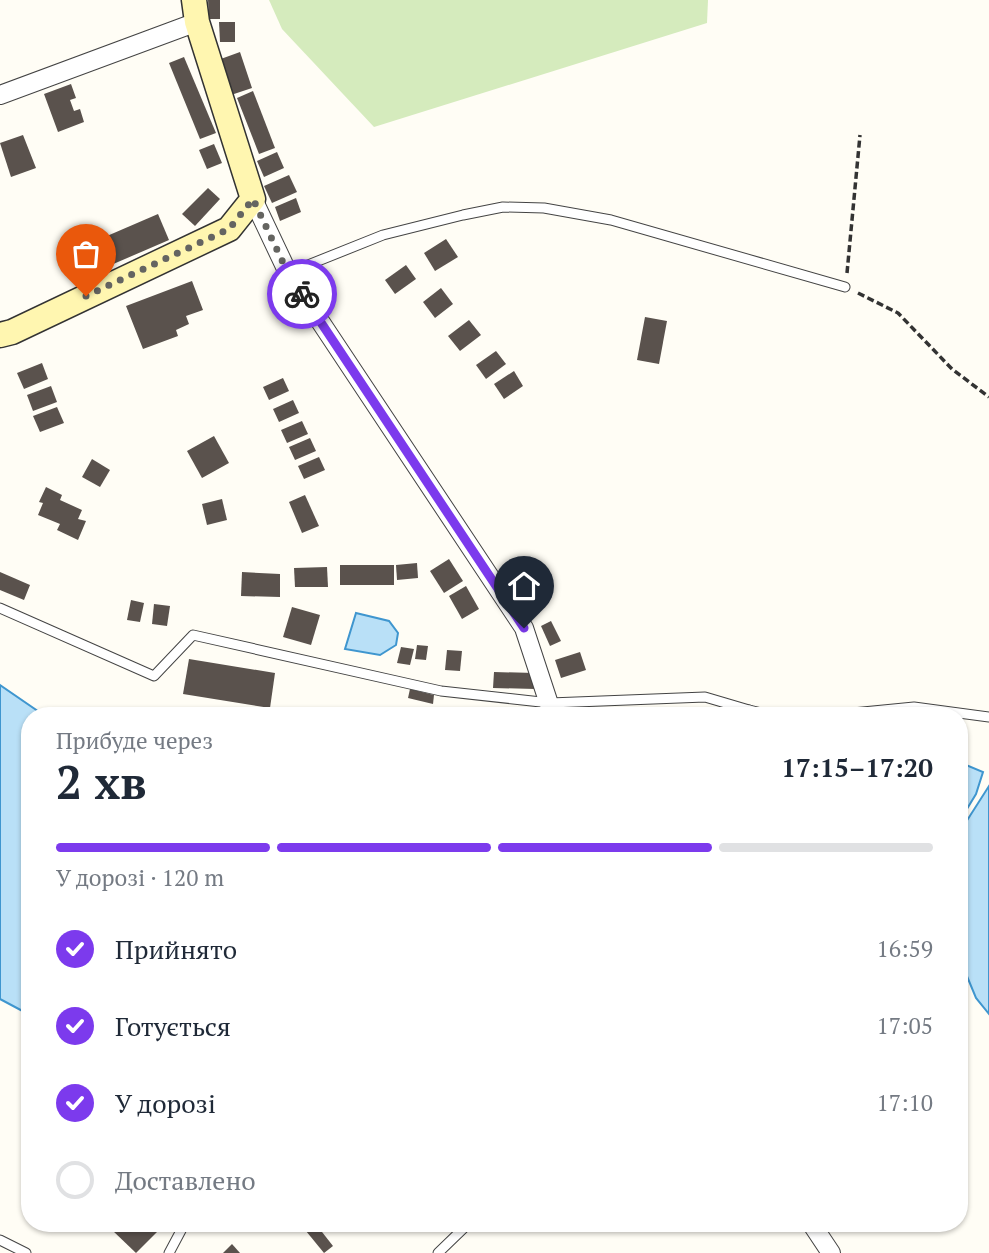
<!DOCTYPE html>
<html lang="uk">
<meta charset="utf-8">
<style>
:root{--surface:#fff;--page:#f2f2f3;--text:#1f2937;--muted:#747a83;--line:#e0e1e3;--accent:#7c3aed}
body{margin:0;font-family:"PT Serif",serif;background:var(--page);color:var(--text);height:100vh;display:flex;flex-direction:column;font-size:26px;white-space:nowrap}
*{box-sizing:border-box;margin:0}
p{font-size:23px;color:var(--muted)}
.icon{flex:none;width:38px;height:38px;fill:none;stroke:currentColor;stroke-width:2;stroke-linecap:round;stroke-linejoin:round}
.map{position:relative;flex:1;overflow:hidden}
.side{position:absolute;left:21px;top:707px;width:947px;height:525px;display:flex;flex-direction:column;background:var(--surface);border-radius:28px;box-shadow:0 2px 5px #0004}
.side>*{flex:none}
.pin{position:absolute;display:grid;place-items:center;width:60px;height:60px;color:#fff;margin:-72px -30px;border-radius:50% 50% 50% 0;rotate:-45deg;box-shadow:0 0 7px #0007}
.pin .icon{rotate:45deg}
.courier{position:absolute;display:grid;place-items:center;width:70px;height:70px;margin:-35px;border:5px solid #7c3aed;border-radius:50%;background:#fff;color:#222;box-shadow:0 2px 9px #0007}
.headline em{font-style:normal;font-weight:700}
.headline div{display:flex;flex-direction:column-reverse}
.headline{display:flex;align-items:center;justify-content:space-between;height:119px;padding:0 35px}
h1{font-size:46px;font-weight:700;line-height:52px}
.bar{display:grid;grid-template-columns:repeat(4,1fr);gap:10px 7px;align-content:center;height:84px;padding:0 35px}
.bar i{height:9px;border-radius:5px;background:var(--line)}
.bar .current{background:var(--accent)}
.bar p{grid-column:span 4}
ol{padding:0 35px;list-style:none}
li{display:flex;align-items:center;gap:21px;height:77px}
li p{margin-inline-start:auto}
li .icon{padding:7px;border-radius:50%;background:var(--accent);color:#fff;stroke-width:4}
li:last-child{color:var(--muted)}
li i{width:38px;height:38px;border:4px solid var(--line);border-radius:50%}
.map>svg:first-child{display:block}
.green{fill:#d5ebbd}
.water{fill:#b9e0f7;stroke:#3f96cf;stroke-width:2}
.building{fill:#5a524d}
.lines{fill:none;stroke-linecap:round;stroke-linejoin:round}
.lane-casing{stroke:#444;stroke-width:11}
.street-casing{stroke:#444;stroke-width:20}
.secondary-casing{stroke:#333;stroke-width:27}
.path{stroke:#333;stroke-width:3.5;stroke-dasharray:7 3.5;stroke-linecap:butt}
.lane{stroke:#fff;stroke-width:9}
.street{stroke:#fff;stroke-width:18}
.secondary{stroke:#fff6b0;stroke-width:24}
.done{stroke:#646461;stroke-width:7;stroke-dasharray:0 12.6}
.route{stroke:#7c3aed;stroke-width:9}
</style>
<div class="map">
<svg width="989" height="1253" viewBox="0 0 989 1253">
<rect width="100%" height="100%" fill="#fffdf5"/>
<!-- green -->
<polygon class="green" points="269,0 708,0 707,23 374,127 282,29"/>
<!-- water -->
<g class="water">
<polygon points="356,613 389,621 398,633 396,645 380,655 345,649"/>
<polygon points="0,685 45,716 30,716 30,1015 0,999"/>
<polygon points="959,762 983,772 976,794 959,822"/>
<polygon points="989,786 989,1014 976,998 959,957 959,833"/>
</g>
<!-- building -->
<g class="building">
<polygon points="208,0 220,0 220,19 209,19"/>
<polygon points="219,22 235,22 235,42 220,42"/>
<polygon points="240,52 252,88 231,95 218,60"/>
<polygon points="184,57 216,133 200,139 169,63"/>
<polygon points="71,84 76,98 70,100 74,111 80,109 84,122 58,132 44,94"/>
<polygon points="253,91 275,148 259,154 237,98"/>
<polygon points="23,135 36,168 11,177 0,143"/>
<polygon points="214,144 222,163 207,169 199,150"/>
<polygon points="277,152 284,168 264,177 257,161"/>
<polygon points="289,175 297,192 272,203 264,186"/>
<polygon points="208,188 220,199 195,226 182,214"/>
<polygon points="296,198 301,212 280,221 275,207"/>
<polygon points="158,214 169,240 111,265 100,239"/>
<polygon points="446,239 458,257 435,271 424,253"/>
<polygon points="406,265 416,279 395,294 385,280"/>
<polygon points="192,281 203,310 186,316 189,324 176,330 178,336 143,349 126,306"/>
<polygon points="441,288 453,304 435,318 423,302"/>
<polygon points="645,317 667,321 659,364 637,360"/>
<polygon points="469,320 481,335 460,351 448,336"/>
<polygon points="496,351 506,364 486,379 476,365"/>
<polygon points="42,363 48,379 24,389 17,373"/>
<polygon points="514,371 523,386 504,399 494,384"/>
<polygon points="283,378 289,391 269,400 263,387"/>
<polygon points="51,386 57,402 33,411 27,395"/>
<polygon points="293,400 299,413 279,422 273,409"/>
<polygon points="57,407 64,423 40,432 33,416"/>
<polygon points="302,421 308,434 287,443 281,430"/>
<polygon points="214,436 229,463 202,478 187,451"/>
<polygon points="310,438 316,451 295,460 289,447"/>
<polygon points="319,457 325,470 304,479 298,466"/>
<polygon points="92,459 110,470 100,487 82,477"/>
<polygon points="46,487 62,495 60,500 82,510 78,519 86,521 78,540 57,530 60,524 38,515 43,503 39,502"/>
<polygon points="305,495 319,526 302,533 289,502"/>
<polygon points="222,499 227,520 207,525 202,504"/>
<polygon points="449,559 463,581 444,593 430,571"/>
<polygon points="417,563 418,578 397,580 396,565"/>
<rect x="340" y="565" width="54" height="20"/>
<polygon points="327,567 328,587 295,587 294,568"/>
<polygon points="0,572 30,585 24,600 0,590"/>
<polygon points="242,572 280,574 280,597 241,596"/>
<polygon points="466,586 479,609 462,619 449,596"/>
<polygon points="131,600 144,603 140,622 127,620"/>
<polygon points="154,604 170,606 167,626 152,624"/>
<polygon points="292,607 320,615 311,645 283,637"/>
<polygon points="551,621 561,641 550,646 541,626"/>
<polygon points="417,645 428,646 426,660 415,659"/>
<polygon points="401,647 414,649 410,665 397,663"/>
<polygon points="447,650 462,651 460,671 445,670"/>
<polygon points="580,652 586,670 561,678 555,660"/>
<polygon points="189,659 275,673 270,708 183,694"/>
<polygon points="494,672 535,673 535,689 493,688"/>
<polygon points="410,689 434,695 433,704 408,698"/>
<polygon points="119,1223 162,1223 164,1225 136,1253 112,1230"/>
<polygon points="315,1223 333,1246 324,1253 306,1231"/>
<polygon points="559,1223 574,1223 569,1230"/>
<polygon points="232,1244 240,1253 223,1253"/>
</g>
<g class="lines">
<defs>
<g id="lane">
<polyline points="288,273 383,235 463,215 503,207 544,208 611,220 845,287"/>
<polyline points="0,608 154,676 193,635 441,691 550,703 705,697 749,710 749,716"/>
<polyline points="749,710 774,716"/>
<polyline points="822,716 914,707 989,717"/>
<polyline points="0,1240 26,1253"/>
<polyline points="169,1253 185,1223"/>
<polyline points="438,1253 469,1223"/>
</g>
<g id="street">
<polyline points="0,95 197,22"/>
<polyline points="253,199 288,273 524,628 553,716"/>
<polyline points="811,1223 831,1253"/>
</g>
<polyline id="secondary" points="0,335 12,332 229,229 253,199 197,22 194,0"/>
</defs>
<!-- lane casing -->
<use href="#lane" class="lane-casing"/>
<!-- street casing -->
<use href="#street" class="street-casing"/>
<!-- secondary casing -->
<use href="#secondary" class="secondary-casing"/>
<!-- path -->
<g class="path">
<polyline points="847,273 860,135"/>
<polyline points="858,293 898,313 952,369 989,397"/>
</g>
<!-- lane -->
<use href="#lane" class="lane"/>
<!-- street -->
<use href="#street" class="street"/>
<!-- secondary -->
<use href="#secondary" class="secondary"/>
</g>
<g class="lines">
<!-- done -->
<polyline class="done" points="86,296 229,229 253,199 288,273 302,294"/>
<!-- route -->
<polyline class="route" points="302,294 524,628"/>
</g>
</svg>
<div class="pin" style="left:86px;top:296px;background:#ea580c"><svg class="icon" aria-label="bag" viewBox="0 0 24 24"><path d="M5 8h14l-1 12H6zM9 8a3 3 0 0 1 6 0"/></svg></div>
<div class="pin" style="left:524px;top:628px;background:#1f2937"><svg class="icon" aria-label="home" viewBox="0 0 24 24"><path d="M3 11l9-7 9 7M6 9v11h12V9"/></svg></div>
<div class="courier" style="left:302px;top:294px"><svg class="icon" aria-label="bike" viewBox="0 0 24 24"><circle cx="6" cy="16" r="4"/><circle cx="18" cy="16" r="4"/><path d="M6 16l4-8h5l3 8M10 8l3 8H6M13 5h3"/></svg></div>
<section class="side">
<div class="headline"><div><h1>2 хв</h1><p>Прибуде через</p></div><em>17:15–17:20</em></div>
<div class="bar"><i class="current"></i><i class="current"></i><i class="current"></i><i></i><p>У дорозі · 120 m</p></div>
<ol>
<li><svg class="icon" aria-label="check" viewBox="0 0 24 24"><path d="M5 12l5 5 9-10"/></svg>Прийнято<p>16:59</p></li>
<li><svg class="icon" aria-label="check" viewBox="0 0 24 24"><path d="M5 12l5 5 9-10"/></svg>Готується<p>17:05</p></li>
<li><svg class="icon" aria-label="check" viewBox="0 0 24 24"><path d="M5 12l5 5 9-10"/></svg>У дорозі<p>17:10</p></li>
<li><i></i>Доставлено</li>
</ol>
</section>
</div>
